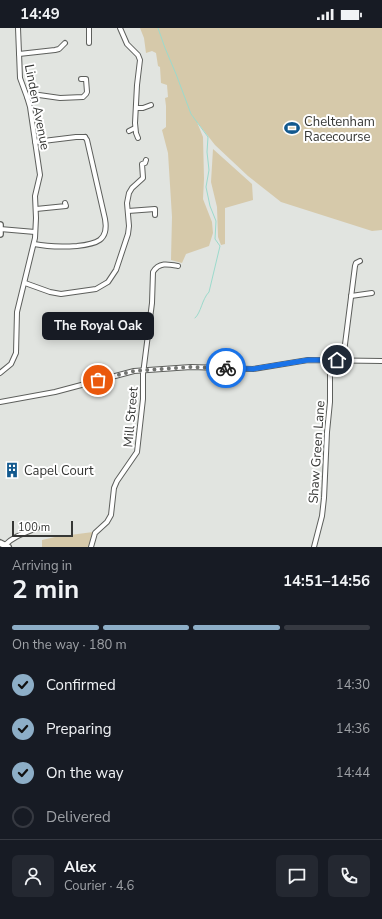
<!DOCTYPE html>
<meta charset="utf-8">
<style>
:root{--surface:#171b24;--page:#242831;--text:#f1f3f6;--muted:#9ea1a6;--line:#363941;--accent:#8daec7}
body{margin:0;font-family:"Nunito Sans",sans-serif;background:var(--page);color:var(--text);height:100vh;display:flex;flex-direction:column;font-size:15px;white-space:nowrap}
*{box-sizing:border-box;margin:0}
p{font-size:13px;color:var(--muted)}
.icon{flex:none;width:22px;height:22px;fill:none;stroke:currentColor;stroke-width:2;stroke-linecap:round;stroke-linejoin:round}
.map{position:relative;height:519px;overflow:hidden}
.drawer{display:flex;flex-direction:column;background:var(--surface);flex:1}
.drawer>*{flex:none}
.scale{position:absolute;left:12px;bottom:10px;width:61px;box-sizing:border-box;padding-left:4px;border:2px solid #363735;border-top:0;font-size:11px;line-height:14px;white-space:nowrap;color:#363735;-webkit-text-stroke:3px #fff;paint-order:stroke}
.pin{position:absolute;display:grid;place-items:center;width:34px;height:34px;color:#fff;margin:-17px;border:2px solid #fff;border-radius:50%;box-shadow:0 1px 4px #0007}
.courier{position:absolute;display:grid;place-items:center;width:40px;height:40px;margin:-20px;border:3px solid #1a73e8;border-radius:50%;background:#fff;color:#222;box-shadow:0 1px 5px #0007}
.bubble{position:absolute;height:28px;border-radius:6px;background:var(--surface);box-shadow:0 2px 10px #0003;font-size:13px;font-weight:700;line-height:28px;text-align:center}
.summary em{font-style:normal;font-weight:700}
.summary div{display:flex;flex-direction:column-reverse}
.summary{display:flex;align-items:center;justify-content:space-between;height:68px;padding:0 12px}
h1{font-size:26px;font-weight:700;line-height:30px}
.bar{display:grid;grid-template-columns:repeat(4,1fr);gap:6px 4px;align-content:center;height:48px;padding:0 12px}
.bar i{height:5px;border-radius:3px;background:var(--line)}
.bar .on{background:var(--accent)}
.bar p{grid-column:span 4}
.line{display:flex;align-items:center;gap:10px;padding:0 12px;border-top:1px solid var(--line)}
.line div{flex:1}
.round{display:grid;place-items:center;flex:none;width:42px;height:42px;border-radius:6px;background:var(--page)}
ol{padding:0 12px;list-style:none}
li{display:flex;align-items:center;gap:12px;height:44px}
li p{margin-inline-start:auto}
li .icon{padding:4px;border-radius:50%;background:var(--accent);color:#111;stroke-width:4}
li:last-child{color:var(--muted)}
li i{width:22px;height:22px;border:2px solid var(--line);border-radius:50%}
.status{display:flex;justify-content:space-between;align-items:center;height:28px;padding:0 20px;background:var(--surface);direction:ltr}
.status svg{height:11px;fill:currentColor}
.map>svg:first-child{display:block}
.green{fill:#d6c9aa}
.lines{fill:none;stroke-linecap:round;stroke-linejoin:round}
.stream{stroke:#9cdacc;stroke-width:1}
.street-casing{stroke:#5d5f5c;stroke-width:6}
.secondary-casing{stroke:#5d5f5c;stroke-width:8}
.street{stroke:#fff;stroke-width:4}
.secondary{stroke:#fff;stroke-width:5.5}
.done{stroke:#727471;stroke-width:4;stroke-dasharray:0 7.2}
.route{stroke:#1a73e8;stroke-width:5}
.labels{text-anchor:middle;stroke-width:4;stroke-linejoin:round;paint-order:stroke}
.street-label{font-size:13px;fill:#363735;stroke:#fff}
.poi-label{font-size:13px;fill:#363735;stroke:#fff;text-anchor:start}
</style>
<div class="status"><b>14:49</b><svg viewBox="0 0 49 12"><path d="M0 12V9h3v3zM5 12V6h3v6zM10 12V3h3v9zM15 12V0h3v12zM26 1h20v11H26zM47 4h2v5h-2z"/></svg></div>
<div class="map">
<svg width="382" height="519" viewBox="0 0 382 519">
<rect width="100%" height="100%" fill="#e1e4e0"/>
<!-- green -->
<g class="green">
<polygon points="140,0 382,0 382,202 372,203 281,174 248,148 215,117 197,94 203,109 204,151 203,171 212,194 213,205 209,218 186,226 182,235 171,232 172,189 168,125 162,102 166,99 166,78 165,70 168,69 167,57 161,55 160,39 158,38 156,25 152,23 146,25 144,10"/>
<polygon points="213,121 252,156 253,172 225,180 225,216 221,217 218,209 217,179 211,154"/>
<polygon points="93,504 88,519 42,519 42,512 55,509"/>
</g>
<g class="lines">
<!-- stream -->
<path class="stream" d="M158,0L165,20L176,46L191,86L208,109L207,124L209,142L206,159L210,178L216,193L215,211L220,218L209,264C202,271 201,285 195,290"/>
<defs>
<g id="street">
<polyline points="120,0 127,16 138,27 140,32 137,57 135,95 136,105 138,110"/>
<polyline points="89,15 89,0"/>
<polyline points="19,26 55,22 59,21 65,15"/>
<polyline points="27,69 39,67 60,70 83,69 86,66 87,64 86,51 81,51"/>
<polyline points="136,80 143,80 151,77"/>
<polyline points="129,103 135,100"/>
<polyline points="35,114 76,109 85,109"/>
<polyline points="36,181 66,178 65,175"/>
<polyline points="128,183 155,181 155,187"/>
<polyline points="0,201 35,204"/>
<path d="M34,216C49,219 62,219 77,218C96,216 109,213 105,191L87,112L85,109"/>
<polyline points="25,255 50,264 61,266 96,261 108,254 116,242 128,206 129,198 127,175 129,165 132,160 143,150 142,136 145,135 146,132"/>
<polyline points="351,268 372,265"/>
<polyline points="324,332 330,341"/>
<polyline points="343,332 355,238 356,235 360,233"/>
<polyline points="0,345 11,336 16,325 17,284 35,210 36,190 35,168 40,147 30,79 27,69 20,50 18,0"/>
<polyline points="0,374 55,364 134,343 191,339 253,341 308,332 382,333"/>
<path d="M5,517C14,508 25,505 37,500"/>
<path d="M91,519L95,505L107,494L111,487L114,460L117,453L137,424L143,371V346L152,275L153,244C159,234 168,236 178,238"/>
<polyline points="314,519 322,488 324,470 327,404 330,374 330,341 337,334 337,332"/>
</g>
<g id="secondary">
<polyline points="0,197 0,206"/>
<polyline points="0,515 8,519"/>
</g>
</defs>
<!-- street casing -->
<use href="#street" class="street-casing"/>
<!-- secondary casing -->
<use href="#secondary" class="secondary-casing"/>
<!-- street -->
<use href="#street" class="street"/>
<!-- secondary -->
<use href="#secondary" class="secondary"/>
</g>
<g class="lines">
<!-- done -->
<polyline class="done" points="98,352 134,343 191,339 226,340"/>
<!-- route -->
<polyline class="route" points="226,340 253,341 308,332 337,332"/>
</g>
<!-- icons -->
<defs>
<symbol id="stadium-bare" viewBox="-9 -9 18 18"><path d="M0-5a6.5 5 0 1 0 0 10a6.5 5 0 1 0 0-10ZM-3.5-1.8h7v3.6h-7Z" fill="#13598e" stroke="#fff" stroke-width="2.5" paint-order="stroke"/></symbol>
<symbol id="building-bare" viewBox="-9 -9 18 18"><path d="M-4-6H4V6H1V3H-1V6H-4ZM-2.5-4.3h1.7v1.8h-1.7ZM.8-4.3h1.7v1.8H.8ZM-2.5-1h1.7V.8h-1.7ZM.8-1h1.7V.8H.8Z" fill="#13598e" stroke="#fff" stroke-width="2.5" paint-order="stroke"/></symbol>
</defs>
<g fill-rule="evenodd">
<use href="#stadium-bare" x="281" y="89" width="22" height="22"/>
<use href="#building-bare" x="1" y="431" width="22" height="22"/>
</g>
<g class="labels">
<!-- street labels -->
<g class="street-label">
<text transform="translate(38 79) rotate(79)" y="5">Linden Avenue</text>
<text transform="translate(130 389) rotate(-85)" y="5">Mill Street</text>
<text transform="translate(316 424) rotate(-86)" y="5">Shaw Green Lane</text>
</g>
<!-- poi labels -->
<g class="poi-label">
<text x="304" y="98">Cheltenham<tspan x="304" dy="15">Racecourse</tspan></text>
<text x="24" y="447">Capel Court</text>
</g>
</g>
</svg>
<div class="scale">100 m</div>
<div class="pin" style="left:98px;top:352px;background:#ea580c"><svg class="icon" aria-label="bag" viewBox="0 0 24 24"><path d="M5 8h14l-1 12H6zM9 8a3 3 0 0 1 6 0"/></svg></div>
<div class="pin" style="left:337px;top:332px;background:#1f2937"><svg class="icon" aria-label="home" viewBox="0 0 24 24"><path d="M3 11l9-7 9 7M6 9v11h12V9"/></svg></div>
<div class="courier" style="left:226px;top:340px"><svg class="icon" aria-label="bike" viewBox="0 0 24 24"><circle cx="6" cy="16" r="4"/><circle cx="18" cy="16" r="4"/><path d="M6 16l4-8h5l3 8M10 8l3 8H6M13 5h3"/></svg></div>
<div class="bubble" style="left:42px;top:284px;width:112px">The Royal Oak</div>
</div>
<section class="drawer">
<div class="summary"><div><h1>2 min</h1><p>Arriving in</p></div><em>14:51–14:56</em></div>
<div class="bar"><i class="on"></i><i class="on"></i><i class="on"></i><i></i><p>On the way · 180 m</p></div>
<ol>
<li><svg class="icon" aria-label="check" viewBox="0 0 24 24"><path d="M5 12l5 5 9-10"/></svg>Confirmed<p>14:30</p></li>
<li><svg class="icon" aria-label="check" viewBox="0 0 24 24"><path d="M5 12l5 5 9-10"/></svg>Preparing<p>14:36</p></li>
<li><svg class="icon" aria-label="check" viewBox="0 0 24 24"><path d="M5 12l5 5 9-10"/></svg>On the way<p>14:44</p></li>
<li><i></i>Delivered</li>
</ol>
<div class="line" style="height:72px"><a class="round"><svg class="icon" aria-label="person" viewBox="0 0 24 24"><circle cx="12" cy="8" r="4"/><path d="M4 21q1-7 8-7t8 7"/></svg></a><div><b>Alex</b><p>Courier · 4.6</p></div><a class="round"><svg class="icon" aria-label="chat" viewBox="0 0 24 24"><path d="M4 5h16v11H9l-5 4z"/></svg></a><a class="round"><svg class="icon" aria-label="phone" viewBox="0 0 24 24"><path d="M5 4h4l2 5-3 2q2 4 5 5l2-3 5 2v4C11 20 4 13 5 4z"/></svg></a></div>
</section>
